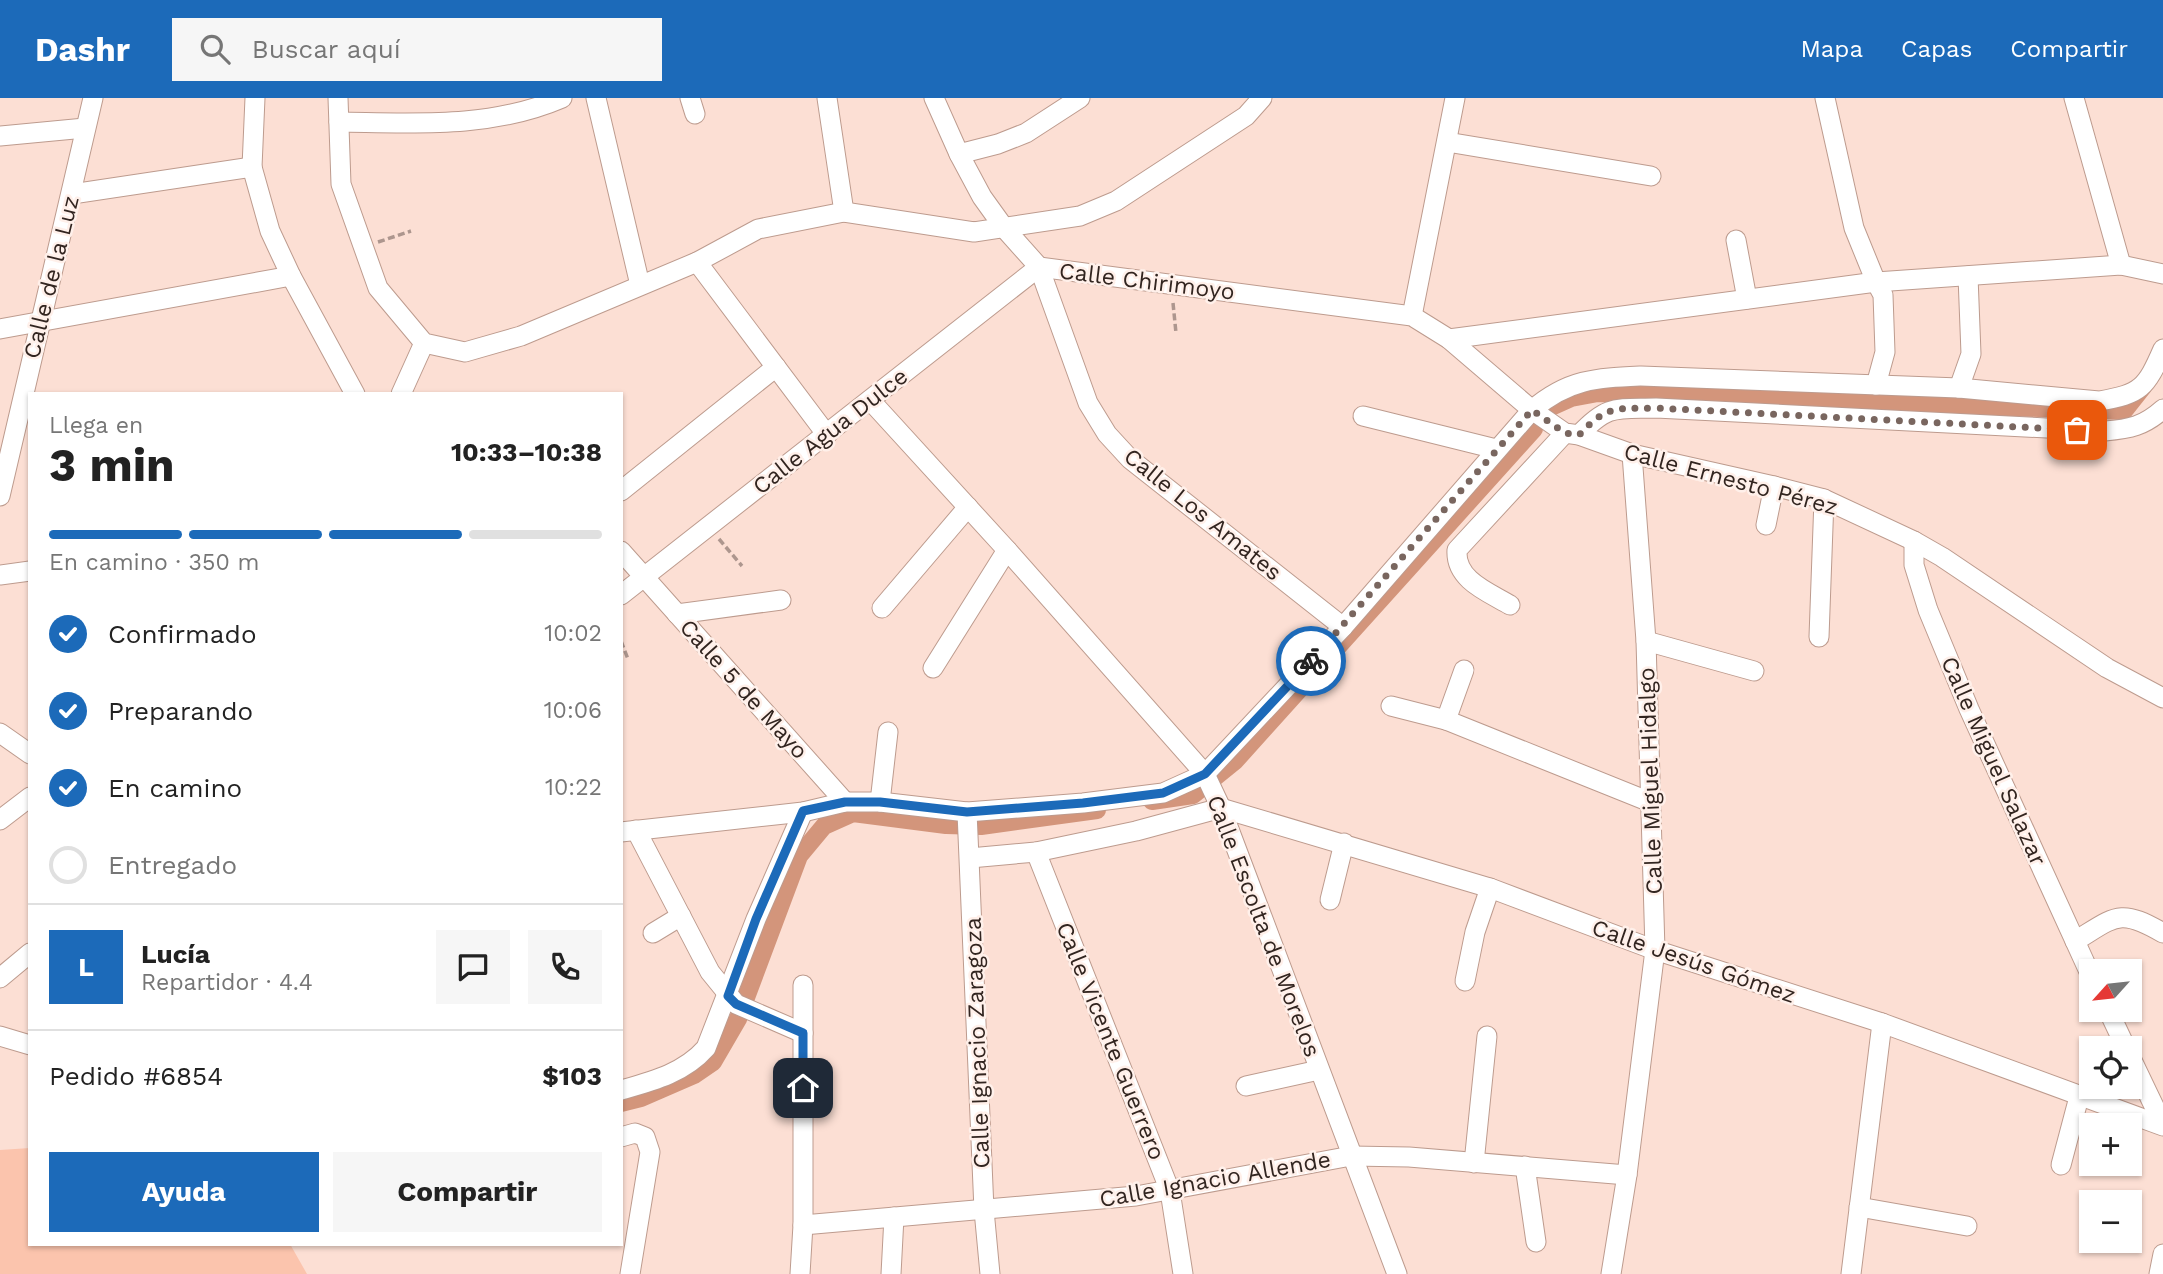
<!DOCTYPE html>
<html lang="es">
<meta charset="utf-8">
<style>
:root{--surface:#fff;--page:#f6f6f6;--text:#222;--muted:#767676;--line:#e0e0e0;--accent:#1c6ab9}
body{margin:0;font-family:"Work Sans",sans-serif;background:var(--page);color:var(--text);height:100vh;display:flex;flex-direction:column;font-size:26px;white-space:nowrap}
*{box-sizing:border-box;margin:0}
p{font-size:23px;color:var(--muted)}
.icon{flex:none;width:38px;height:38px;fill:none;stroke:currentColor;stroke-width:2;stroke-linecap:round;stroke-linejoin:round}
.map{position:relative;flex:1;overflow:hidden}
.panel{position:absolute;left:28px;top:294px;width:595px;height:854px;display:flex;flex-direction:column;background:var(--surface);border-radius:0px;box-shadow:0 2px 5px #0004}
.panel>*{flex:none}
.needle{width:46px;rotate:243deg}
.tools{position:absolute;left:2079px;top:861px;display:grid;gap:14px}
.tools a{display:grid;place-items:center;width:63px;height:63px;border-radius:0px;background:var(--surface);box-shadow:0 2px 5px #0004;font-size:35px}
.pin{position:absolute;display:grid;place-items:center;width:60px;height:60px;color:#fff;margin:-30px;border-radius:14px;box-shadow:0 4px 10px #0006}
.courier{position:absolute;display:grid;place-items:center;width:70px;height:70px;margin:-35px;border:5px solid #1c6ab9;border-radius:50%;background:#fff;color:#222;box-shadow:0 2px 9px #0007}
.overview em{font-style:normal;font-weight:700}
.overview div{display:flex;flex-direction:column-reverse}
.overview{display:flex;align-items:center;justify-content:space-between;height:119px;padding:0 21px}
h1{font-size:46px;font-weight:700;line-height:52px}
.bar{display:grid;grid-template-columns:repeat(4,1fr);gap:10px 7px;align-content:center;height:84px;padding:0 21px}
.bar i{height:9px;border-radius:5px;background:var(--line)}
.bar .current{background:var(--accent)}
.bar p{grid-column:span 4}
.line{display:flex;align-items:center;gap:18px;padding:0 21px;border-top:2px solid var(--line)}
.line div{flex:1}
.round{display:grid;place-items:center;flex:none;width:74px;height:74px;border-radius:0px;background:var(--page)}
ol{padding:0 21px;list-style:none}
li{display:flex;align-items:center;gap:21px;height:77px}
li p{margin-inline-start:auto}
li .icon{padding:7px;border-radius:50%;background:var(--accent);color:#fff;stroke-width:4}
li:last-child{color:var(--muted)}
li i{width:38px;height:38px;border:4px solid var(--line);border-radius:50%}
.button{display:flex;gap:14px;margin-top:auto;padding:14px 21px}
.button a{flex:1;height:80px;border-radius:0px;background:var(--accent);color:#fff;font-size:28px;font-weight:700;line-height:80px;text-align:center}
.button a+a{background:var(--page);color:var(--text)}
header{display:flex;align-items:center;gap:42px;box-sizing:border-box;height:98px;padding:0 35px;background:var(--accent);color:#fff}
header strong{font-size:33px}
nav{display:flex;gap:38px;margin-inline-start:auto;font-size:24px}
.search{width:490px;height:63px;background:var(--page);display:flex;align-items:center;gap:18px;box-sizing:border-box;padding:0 24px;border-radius:0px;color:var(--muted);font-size:26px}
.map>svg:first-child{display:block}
.green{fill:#fbc4ad}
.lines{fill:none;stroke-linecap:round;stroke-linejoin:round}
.canal{stroke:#d3957b;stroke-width:18}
.street-casing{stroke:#bd9b8e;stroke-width:21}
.path{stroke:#ad968e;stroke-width:3.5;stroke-dasharray:7 3.5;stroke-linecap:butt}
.street{stroke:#fff;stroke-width:19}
.done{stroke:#79665f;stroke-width:7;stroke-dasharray:0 12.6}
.route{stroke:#1c6ab9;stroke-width:9}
.labels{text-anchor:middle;stroke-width:5;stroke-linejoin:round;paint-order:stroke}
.street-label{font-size:23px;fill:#322520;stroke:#fff0ea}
</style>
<header>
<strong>Dashr</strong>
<div class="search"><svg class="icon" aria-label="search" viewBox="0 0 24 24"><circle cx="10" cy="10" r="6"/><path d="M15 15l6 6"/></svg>Buscar aquí</div>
<nav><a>Mapa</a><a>Capas</a><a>Compartir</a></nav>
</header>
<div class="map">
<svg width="2163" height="1176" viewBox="0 0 2163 1176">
<rect width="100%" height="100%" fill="#fcdfd4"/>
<!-- green -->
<polygon class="green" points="30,1050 30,1146 290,1146 307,1176 0,1176 0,1052"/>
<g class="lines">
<!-- canal -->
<g class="canal">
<polyline points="1551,309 1571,300 1598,295 2124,313 2143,289"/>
<polyline points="1152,703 1193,697 1235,663 1534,331"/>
<polyline points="621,1005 641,1000 694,977 713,964 738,921 799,758 824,728 853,715 946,727 981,728 1097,712"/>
</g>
<defs>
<g id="street">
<polyline points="255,0 252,69 270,133 291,178 355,296"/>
<polyline points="338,0 341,86 378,190 424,245 465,254 521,238 697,164 758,131 844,114 974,134 1080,118 1116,103 1246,18 1262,0"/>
<polyline points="596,0 640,187"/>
<polyline points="690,0 695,16"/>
<polyline points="827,0 844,114"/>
<polyline points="934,0 959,56 982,99 1005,131 1039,169 1088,305 1107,336 1130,361 1343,529"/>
<polyline points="1825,0 1854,130 1876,184 1883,197 1885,254 1876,287"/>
<polyline points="2074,0 2121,167"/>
<path d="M339,24C414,25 490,31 562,0"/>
<polyline points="0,38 85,30"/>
<polyline points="1447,44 1651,78"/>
<polyline points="959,56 998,46 1026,35 1080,0"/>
<polyline points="72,96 252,69"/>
<polyline points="1736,142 1747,201"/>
<polyline points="697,164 827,337"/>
<polyline points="1039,169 1412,218 1449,241 1532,312 1565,335 1579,337 1632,356 1774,388 1824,401 1914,443 1942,459 2107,570 2163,600"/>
<polyline points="1412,218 1455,0"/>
<polyline points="0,231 291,178"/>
<polyline points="1449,241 1876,184 2121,167 2163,176"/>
<polyline points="1959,290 1971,256 1968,178"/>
<polyline points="401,296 424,245"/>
<polyline points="870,302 1007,452 1205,676 1221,710 1397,1176"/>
<polyline points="1363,318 1496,351"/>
<path d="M1579,337C1608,306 1616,311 1656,310L2105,333C2130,331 2144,328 2163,311"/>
<polyline points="621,393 776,269"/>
<polyline points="0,398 93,0"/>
<polyline points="1766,427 1774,388"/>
<polyline points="1914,443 1914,467 1928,512 1969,611 2091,878"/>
<polyline points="621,453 845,704"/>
<polyline points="0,477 30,473"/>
<polyline points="621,497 1039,169"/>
<path d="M1510,507C1488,494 1455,482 1457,452L1565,335"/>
<polyline points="882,510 968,409"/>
<polyline points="677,516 781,502"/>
<polyline points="1819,539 1824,401"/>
<polyline points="1646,543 1754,573"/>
<polyline points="933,570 1007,452"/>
<polyline points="1391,608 1446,622 1650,704"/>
<polyline points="1446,622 1464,572"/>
<polyline points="0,635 30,656"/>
<polyline points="880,704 888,634"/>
<polyline points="967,714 984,1112 990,1176"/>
<polyline points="0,722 30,699"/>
<polyline points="636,732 710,874 736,906 803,935"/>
<path d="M621,734L803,714L845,704H880L967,714L1083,705L1163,695L1205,676L1343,529L1532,312C1568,281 1596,280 1641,278L1959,290L2099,303C2141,296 2146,290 2163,251"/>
<polyline points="1036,754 1170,1093 1183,1176"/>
<polyline points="970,760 1036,754 1136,733 1221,710 1490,790 1655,852 1882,925 2163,1028"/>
<polyline points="1330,802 1344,745"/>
<polyline points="653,835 681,818"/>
<path d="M2075,843C2115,819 2119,809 2163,835"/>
<polyline points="0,880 30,855"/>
<polyline points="1465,883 1475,834 1490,790"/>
<polyline points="2108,912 2126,950"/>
<polyline points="0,938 30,947"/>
<polyline points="2130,958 2163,1027"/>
<polyline points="1246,988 1319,972"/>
<path d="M621,992C653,983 684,975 706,950L756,821L803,714"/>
<polyline points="621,1039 635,1035 645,1039 650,1054 630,1176"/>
<polyline points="1474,1065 1487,938"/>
<polyline points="2061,1067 2079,999"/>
<polyline points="1525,1068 1536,1144"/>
<polyline points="1859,1109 1967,1128"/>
<polyline points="803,1127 1136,1098 1351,1058 1409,1059 1627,1077"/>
<polyline points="800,1176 803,1127 803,887"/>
<polyline points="891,1176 894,1119"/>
<polyline points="1611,1176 1627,1077 1655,852 1646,543 1632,356"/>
<polyline points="1851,1176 1882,925"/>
<polyline points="2159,1176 2163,1156"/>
</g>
</defs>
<!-- street casing -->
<use href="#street" class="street-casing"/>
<!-- path -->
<g class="path">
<polyline points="378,144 411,133"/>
<polyline points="1173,205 1176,235"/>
<polyline points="719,441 742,468"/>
<polyline points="621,543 628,561"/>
</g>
<!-- street -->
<use href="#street" class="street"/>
</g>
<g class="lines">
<!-- done -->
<path class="done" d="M1311,563L1532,312L1565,335L1579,337C1608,306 1616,311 1656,310L2077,332"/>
<!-- route -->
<polyline class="route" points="803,990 803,935 736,906 728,898 756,821 803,713 845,704 880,704 967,714 1083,705 1163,695 1205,676 1311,563"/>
</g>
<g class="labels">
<!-- street labels -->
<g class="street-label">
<text transform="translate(51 179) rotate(-76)" y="8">Calle de la Luz</text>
<text transform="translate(1147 183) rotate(7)" y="8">Calle Chirimoyo</text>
<text transform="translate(830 333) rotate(-38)" y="8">Calle Agua Dulce</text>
<text transform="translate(1731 381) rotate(15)" y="8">Calle Ernesto Pérez</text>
<text transform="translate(1203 416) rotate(39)" y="8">Calle Los Amates</text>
<text transform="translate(744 591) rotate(48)" y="8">Calle 5 de Mayo</text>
<text transform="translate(1994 663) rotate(66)" y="8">Calle Miguel Salazar</text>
<text transform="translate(1650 683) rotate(-92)" y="8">Calle Miguel Hidalgo</text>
<text transform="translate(1264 828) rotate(69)" y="8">Calle Escolta de Morelos</text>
<text transform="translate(1694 863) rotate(19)" y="8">Calle Jesús Gómez</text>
<text transform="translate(1111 943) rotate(68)" y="8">Calle Vicente Guerrero</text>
<text transform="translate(977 945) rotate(-92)" y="8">Calle Ignacio Zaragoza</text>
<text transform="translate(1215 1081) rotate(-10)" y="8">Calle Ignacio Allende</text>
</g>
</g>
</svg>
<div class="tools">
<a><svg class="needle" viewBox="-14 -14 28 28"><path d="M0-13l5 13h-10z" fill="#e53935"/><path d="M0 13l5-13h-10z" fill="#767676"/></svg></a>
<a><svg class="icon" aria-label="locate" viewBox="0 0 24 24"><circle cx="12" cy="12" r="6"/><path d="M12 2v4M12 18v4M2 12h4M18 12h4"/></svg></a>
<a>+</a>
<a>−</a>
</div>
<div class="pin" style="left:2077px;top:332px;background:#ea580c"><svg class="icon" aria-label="bag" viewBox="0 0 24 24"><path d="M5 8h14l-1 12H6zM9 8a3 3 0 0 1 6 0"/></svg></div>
<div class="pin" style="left:803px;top:990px;background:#1f2937"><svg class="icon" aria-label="home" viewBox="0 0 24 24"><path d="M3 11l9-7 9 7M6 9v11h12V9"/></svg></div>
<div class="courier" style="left:1311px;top:563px"><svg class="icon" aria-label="bike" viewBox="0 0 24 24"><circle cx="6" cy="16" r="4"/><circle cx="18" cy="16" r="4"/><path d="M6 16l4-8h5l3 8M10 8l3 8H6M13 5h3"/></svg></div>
<section class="panel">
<div class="overview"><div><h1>3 min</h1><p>Llega en</p></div><em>10:33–10:38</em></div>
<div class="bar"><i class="current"></i><i class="current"></i><i class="current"></i><i></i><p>En camino · 350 m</p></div>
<ol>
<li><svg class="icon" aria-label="check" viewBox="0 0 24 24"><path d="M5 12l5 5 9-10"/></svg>Confirmado<p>10:02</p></li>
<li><svg class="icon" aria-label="check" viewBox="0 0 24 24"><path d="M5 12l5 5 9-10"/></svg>Preparando<p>10:06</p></li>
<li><svg class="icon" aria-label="check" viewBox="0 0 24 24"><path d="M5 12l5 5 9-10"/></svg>En camino<p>10:22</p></li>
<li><i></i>Entregado</li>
</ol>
<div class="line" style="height:126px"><b class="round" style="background:var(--accent);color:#fff">L</b><div><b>Lucía</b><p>Repartidor · 4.4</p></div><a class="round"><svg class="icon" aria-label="chat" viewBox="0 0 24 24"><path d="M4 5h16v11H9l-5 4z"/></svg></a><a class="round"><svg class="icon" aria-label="phone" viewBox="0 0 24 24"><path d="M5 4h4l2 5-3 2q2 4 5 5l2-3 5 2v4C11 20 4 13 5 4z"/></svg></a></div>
<div class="line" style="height:91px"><div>Pedido #6854</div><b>$103</b></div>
<div class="button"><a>Ayuda</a><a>Compartir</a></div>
</section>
</div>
